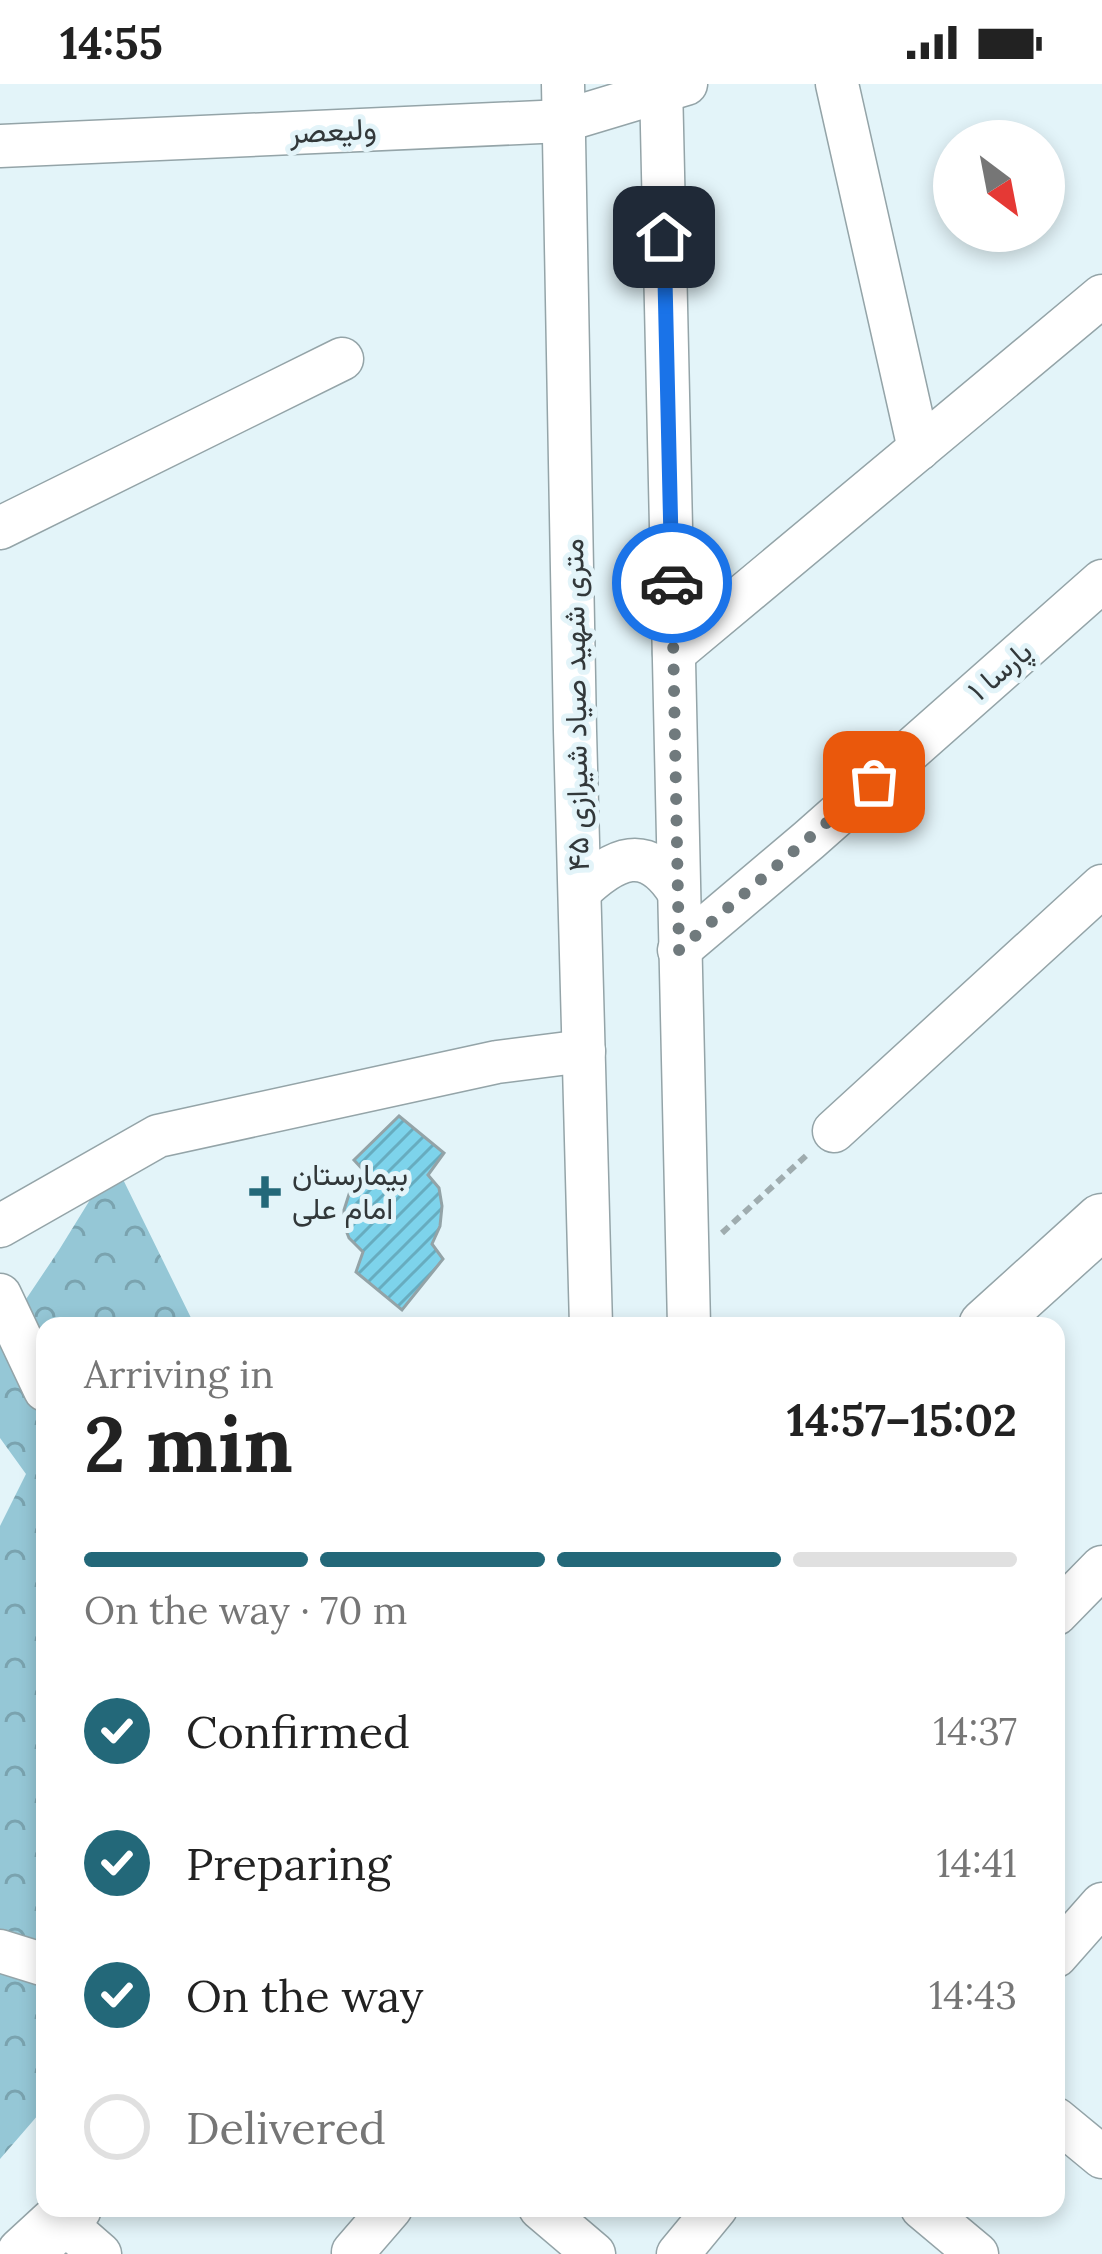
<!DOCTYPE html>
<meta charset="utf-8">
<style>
:root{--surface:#fff;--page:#f6f6f6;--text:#222;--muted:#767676;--line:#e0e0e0;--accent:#236879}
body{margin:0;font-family:Lora,Vazirmatn,serif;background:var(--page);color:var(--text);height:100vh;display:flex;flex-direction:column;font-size:45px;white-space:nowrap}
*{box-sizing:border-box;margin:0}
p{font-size:39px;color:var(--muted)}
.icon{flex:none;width:66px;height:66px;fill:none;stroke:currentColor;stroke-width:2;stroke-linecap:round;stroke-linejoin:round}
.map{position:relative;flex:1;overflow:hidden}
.sheet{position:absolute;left:36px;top:1233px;width:1029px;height:900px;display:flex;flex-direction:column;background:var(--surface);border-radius:24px;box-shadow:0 6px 18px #0003}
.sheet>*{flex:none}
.needle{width:78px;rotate:148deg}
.buttons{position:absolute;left:933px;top:36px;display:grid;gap:24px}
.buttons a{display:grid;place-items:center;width:132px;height:132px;border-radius:50%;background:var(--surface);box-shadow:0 6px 18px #0003;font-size:60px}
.pin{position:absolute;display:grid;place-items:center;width:102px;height:102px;color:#fff;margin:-51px;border-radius:24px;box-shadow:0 6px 18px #0006}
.courier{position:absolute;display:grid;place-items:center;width:120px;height:120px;margin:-60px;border:9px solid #1a73e8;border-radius:50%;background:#fff;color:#222;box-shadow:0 3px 15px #0007}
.overview em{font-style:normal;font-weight:800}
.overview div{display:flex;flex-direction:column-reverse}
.overview{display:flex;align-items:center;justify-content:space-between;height:204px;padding:0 48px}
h1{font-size:78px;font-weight:800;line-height:90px}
.bar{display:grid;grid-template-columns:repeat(4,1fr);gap:18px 12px;align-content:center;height:144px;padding:0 48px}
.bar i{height:15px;border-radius:9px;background:var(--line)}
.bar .current{background:var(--accent)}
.bar p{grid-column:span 4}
ol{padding:0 48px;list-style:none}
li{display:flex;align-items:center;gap:36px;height:132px}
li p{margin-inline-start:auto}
li .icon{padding:12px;border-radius:50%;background:var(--accent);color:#fff;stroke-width:4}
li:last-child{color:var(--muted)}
li i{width:66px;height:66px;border:6px solid var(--line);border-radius:50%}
.status{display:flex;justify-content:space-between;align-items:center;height:84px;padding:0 60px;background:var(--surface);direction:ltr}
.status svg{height:33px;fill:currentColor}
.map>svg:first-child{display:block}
.forest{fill:url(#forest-crowns)}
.building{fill:url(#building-hatch);stroke:#93a3a7;stroke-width:3}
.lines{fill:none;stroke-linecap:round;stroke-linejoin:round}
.minor-casing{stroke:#94a4a8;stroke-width:45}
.major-casing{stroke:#94a4a8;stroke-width:57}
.path{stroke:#9facaf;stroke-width:6;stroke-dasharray:9 6;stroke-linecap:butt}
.minor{stroke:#fff;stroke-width:42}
.major{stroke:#fff;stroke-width:54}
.done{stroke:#707a7d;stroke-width:12;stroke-dasharray:0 21.6}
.route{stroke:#1a73e8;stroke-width:15}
.poi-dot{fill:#236879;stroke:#e3f4f9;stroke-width:4.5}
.labels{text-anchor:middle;stroke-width:10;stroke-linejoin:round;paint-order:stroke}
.street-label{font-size:30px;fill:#32383a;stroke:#e3f4f9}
.poi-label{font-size:30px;fill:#32383a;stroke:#e3f4f9;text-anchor:start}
</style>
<div class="status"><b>14:55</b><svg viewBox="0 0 49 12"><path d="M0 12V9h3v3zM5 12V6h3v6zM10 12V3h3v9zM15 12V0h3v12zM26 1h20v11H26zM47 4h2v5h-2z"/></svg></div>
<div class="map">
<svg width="1102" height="2170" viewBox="0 0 1102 2170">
<defs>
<pattern id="forest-crowns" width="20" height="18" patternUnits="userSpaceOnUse" patternTransform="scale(3)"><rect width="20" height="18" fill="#95c7d6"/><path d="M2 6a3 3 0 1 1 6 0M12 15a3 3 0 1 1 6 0" fill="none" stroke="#7aa3af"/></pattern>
<pattern id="building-hatch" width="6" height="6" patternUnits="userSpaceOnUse" patternTransform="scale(3)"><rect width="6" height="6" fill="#7dd3eb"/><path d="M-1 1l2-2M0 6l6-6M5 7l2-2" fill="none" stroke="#67acbf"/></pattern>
</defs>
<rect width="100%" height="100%" fill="#e3f4f9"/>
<!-- forest -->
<polygon class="forest" points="114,1077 195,1242 45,1242 45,2023 0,2075 0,1442 26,1390 0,1354 0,1254 59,1166"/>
<!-- building -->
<polygon class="building" points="399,1032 444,1069 428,1091 439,1104 442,1122 440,1142 432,1160 443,1175 402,1226 356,1188 363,1168 349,1154 344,1141 344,1126 351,1104 366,1089 354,1076"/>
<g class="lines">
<defs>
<g id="minor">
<polyline points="563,0 575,647 591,1242"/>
<polyline points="661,0 689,1242"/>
<polyline points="837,0 919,365"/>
<polyline points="0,62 563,37 686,0"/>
<polyline points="0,444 342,275"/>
<polyline points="674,569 1102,212"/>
<path d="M580,807C615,774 646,758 678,807"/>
<polyline points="679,866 809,756 1102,497"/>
<polyline points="834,1047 1102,802"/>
<polyline points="0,1142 158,1052 497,978 584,967"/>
<polyline points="0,1211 45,1306"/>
<polyline points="1056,1530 1102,1483"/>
<polyline points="0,1867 45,1881"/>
<polyline points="1056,1872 1102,1820"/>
<polyline points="1056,2035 1102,2073"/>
<polyline points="540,2124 594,2170"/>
<polyline points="922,2124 977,2170"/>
<polyline points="61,2136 100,2170"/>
<polyline points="353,2168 391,2124"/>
<polyline points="678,2170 716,2124"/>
</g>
<g id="major">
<polyline points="986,1242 1102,1137"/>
<polyline points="24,2170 74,2124"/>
</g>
</defs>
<!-- minor casing -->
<use href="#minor" class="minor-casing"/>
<!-- major casing -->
<use href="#major" class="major-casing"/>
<!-- path -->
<polyline class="path" points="722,1149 809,1069"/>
<!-- minor -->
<use href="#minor" class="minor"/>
<!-- major -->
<use href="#major" class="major"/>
</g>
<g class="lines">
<!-- done -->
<polyline class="done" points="672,499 679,866 874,698"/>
<!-- route -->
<polyline class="route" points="664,153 672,499"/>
</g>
<!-- markers -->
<path class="poi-dot" d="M259 1090h12v12h12v12h-12v12h-12v-12h-12v-12h12z"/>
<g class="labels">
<!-- street labels -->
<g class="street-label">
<text transform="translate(333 47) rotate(-3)" y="10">ولیعصر</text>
<text transform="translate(1000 587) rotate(-41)" y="10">پارسا ۱</text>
<text transform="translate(576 621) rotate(-91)" y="10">۴۵ متری شهید صیاد شیرازی</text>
</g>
<!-- poi labels -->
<g class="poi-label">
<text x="292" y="1101">بیمارستان<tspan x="292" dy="34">امام علی</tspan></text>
</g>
</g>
</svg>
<div class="buttons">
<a><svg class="needle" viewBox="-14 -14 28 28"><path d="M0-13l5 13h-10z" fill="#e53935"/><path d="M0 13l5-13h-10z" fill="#767676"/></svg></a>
</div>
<div class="pin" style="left:874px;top:698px;background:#ea580c"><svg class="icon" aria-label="bag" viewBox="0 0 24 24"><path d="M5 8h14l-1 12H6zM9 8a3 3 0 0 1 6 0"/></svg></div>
<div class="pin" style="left:664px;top:153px;background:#1f2937"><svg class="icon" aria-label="home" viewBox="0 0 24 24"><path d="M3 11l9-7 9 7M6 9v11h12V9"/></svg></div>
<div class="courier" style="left:672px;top:499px"><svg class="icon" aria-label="car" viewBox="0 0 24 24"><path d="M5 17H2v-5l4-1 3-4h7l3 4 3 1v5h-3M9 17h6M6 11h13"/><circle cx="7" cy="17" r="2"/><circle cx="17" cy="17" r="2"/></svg></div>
<section class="sheet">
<div class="overview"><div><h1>2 min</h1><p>Arriving in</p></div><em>14:57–15:02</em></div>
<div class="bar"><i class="current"></i><i class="current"></i><i class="current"></i><i></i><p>On the way · 70 m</p></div>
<ol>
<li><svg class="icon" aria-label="check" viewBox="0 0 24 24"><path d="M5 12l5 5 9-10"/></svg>Confirmed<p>14:37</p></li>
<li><svg class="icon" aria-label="check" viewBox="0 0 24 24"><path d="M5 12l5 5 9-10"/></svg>Preparing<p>14:41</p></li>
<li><svg class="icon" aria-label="check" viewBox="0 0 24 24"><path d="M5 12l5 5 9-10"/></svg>On the way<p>14:43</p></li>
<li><i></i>Delivered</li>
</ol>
</section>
</div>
